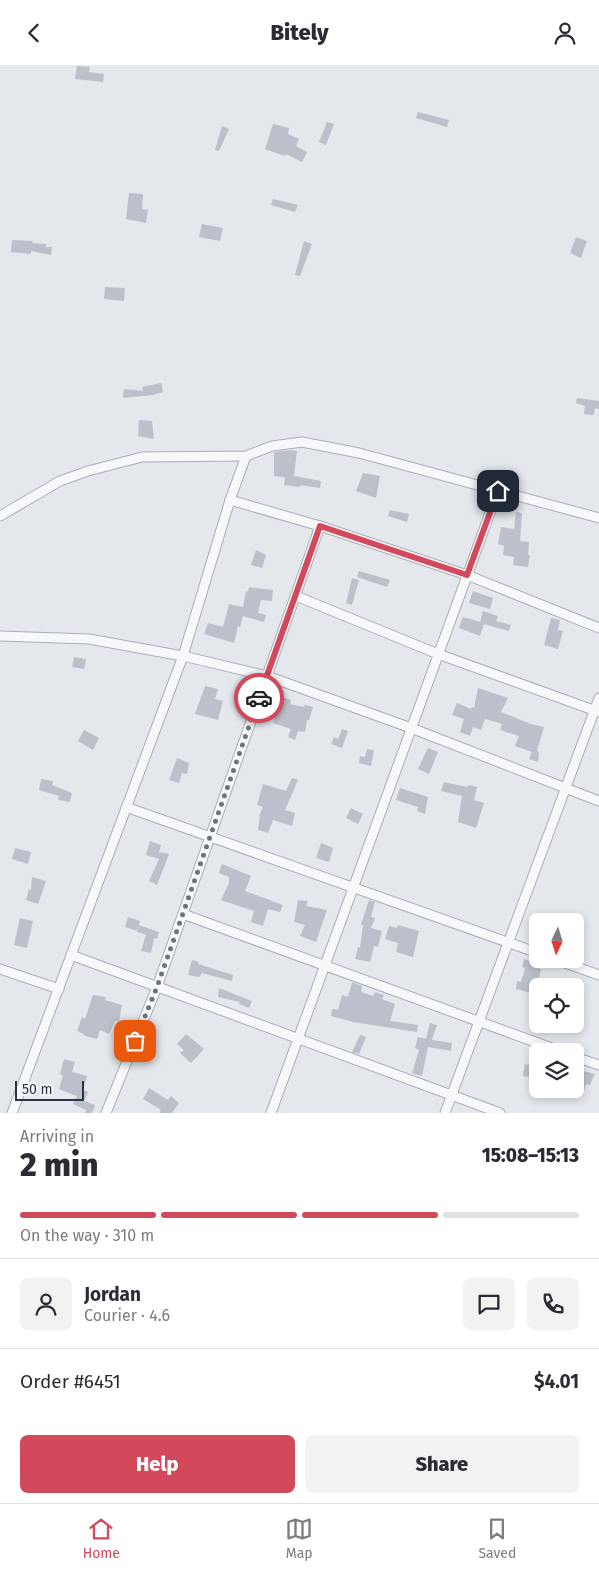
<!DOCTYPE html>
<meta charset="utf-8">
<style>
:root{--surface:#fff;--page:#f2f2f3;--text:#2b2b33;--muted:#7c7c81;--line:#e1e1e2;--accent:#d1495b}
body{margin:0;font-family:"Fira Sans",sans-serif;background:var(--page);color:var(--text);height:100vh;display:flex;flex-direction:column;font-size:19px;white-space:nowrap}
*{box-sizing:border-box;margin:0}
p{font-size:16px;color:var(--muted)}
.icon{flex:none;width:28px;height:28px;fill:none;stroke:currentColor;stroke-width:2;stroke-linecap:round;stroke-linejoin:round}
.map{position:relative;height:1048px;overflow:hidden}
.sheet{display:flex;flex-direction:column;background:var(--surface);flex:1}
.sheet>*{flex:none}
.needle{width:32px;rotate:184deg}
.buttons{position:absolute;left:529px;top:848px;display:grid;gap:10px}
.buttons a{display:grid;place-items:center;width:55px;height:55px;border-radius:8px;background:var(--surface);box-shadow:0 2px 8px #0003;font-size:25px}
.scale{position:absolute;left:15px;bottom:12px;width:69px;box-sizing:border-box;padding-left:5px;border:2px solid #2b3445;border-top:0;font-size:14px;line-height:18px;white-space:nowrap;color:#2b3445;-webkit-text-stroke:4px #f4f6f9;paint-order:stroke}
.pin{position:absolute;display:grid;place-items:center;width:42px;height:42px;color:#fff;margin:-21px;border-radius:10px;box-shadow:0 2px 8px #0006}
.courier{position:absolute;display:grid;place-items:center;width:50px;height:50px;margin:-25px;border:4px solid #d1495b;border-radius:50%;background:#fff;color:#222;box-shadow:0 1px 6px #0007}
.summary em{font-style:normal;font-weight:800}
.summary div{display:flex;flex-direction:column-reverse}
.summary{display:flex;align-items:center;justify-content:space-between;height:85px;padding:0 20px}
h1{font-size:32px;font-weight:800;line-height:38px}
.bar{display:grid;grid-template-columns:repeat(4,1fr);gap:8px 5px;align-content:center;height:60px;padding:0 20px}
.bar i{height:6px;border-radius:4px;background:var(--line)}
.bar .on{background:var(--accent)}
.bar p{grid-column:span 4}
.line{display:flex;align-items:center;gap:12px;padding:0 20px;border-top:1px solid var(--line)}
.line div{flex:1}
.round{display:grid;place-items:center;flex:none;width:52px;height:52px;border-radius:8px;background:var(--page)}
.action{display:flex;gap:10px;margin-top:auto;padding:10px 20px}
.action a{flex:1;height:58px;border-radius:8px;background:var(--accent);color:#fff;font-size:20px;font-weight:800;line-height:58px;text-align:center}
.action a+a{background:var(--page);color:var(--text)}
header{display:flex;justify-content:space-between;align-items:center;height:65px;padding:0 20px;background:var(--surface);font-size:22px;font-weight:800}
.tab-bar{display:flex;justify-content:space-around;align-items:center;height:70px;border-top:1px solid var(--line);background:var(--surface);font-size:14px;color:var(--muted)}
.tab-bar a{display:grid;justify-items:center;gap:2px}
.tab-bar .on{color:var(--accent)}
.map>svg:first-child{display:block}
.building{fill:#bbc0ca}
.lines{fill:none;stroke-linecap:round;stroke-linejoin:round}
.minor-casing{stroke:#a9aeb7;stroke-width:11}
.minor{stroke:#f7f8fa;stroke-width:9}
.done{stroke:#6c737f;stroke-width:5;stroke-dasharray:0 9}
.route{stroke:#d1495b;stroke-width:6}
</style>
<header><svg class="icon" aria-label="back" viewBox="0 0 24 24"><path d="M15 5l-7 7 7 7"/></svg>Bitely<svg class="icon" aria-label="person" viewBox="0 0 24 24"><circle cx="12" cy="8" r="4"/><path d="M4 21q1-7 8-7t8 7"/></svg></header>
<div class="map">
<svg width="599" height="1048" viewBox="0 0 599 1048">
<rect width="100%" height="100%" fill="#e4e7ec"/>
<!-- building -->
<g class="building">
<polygon points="77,1 90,2 89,7 104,9 103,17 75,14"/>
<polygon points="418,47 449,55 447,62 416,53"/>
<polygon points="327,57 334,59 326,80 319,77"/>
<polygon points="273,59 289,63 288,69 299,74 296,81 307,87 302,97 286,89 285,91 265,84"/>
<polygon points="222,61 229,64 219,86 215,85"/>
<polygon points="129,128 143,129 142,144 148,145 146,158 126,154"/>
<polygon points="273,134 298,140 295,147 271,140"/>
<polygon points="202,159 223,163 220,176 199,172"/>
<polygon points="576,172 587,176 581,193 570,188"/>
<polygon points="12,175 33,176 32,178 46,179 46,182 52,182 51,190 31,186 31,189 11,187"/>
<polygon points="304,176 312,179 300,211 295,210"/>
<polygon points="105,222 125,223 124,236 104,234"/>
<polygon points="161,318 163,327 153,330 123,333 124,324 143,326 142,322"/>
<polygon points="577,333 599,336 599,344 595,343 594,350 584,349 585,341 576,338"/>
<polygon points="139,355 152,356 154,374 138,371"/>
<polygon points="290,385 297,386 294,411 321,416 320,423 300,420 300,422 284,420 285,412 274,411 274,387"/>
<polygon points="363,408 380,411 376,433 356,426"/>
<polygon points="390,445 409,449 407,457 388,451"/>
<polygon points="516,447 522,448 520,476 529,477 528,490 530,490 528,502 513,500 514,492 503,490 504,481 498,479 501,462 514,464"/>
<polygon points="256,485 266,490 262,503 251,500"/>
<polygon points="359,506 390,515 387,522 357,512"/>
<polygon points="352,513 359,515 352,540 346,538"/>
<polygon points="249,522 273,525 272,536 261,535 258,548 266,550 264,557 243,551 240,562 238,561 234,578 204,569 208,558 223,562 229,539 243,542 246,526 248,527"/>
<polygon points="473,526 493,533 490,544 469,538"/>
<polygon points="483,546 498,551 496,556 511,560 509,566 484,559 480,571 459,563 463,552 480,557"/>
<polygon points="551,553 560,555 558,565 563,566 558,584 544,580"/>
<polygon points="74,592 86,594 84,604 72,602"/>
<polygon points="205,621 218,624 215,634 223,636 218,655 195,649"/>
<polygon points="478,623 508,633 501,647 531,659 544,662 537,686 539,687 538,697 529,694 532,687 515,681 519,671 500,665 502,659 485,654 481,665 473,662 470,671 460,667 464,654 452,650 457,638 471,644 472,642 474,643"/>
<polygon points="281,632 291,635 290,639 304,642 305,640 313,642 309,655 307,655 305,667 298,666 295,675 288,672 291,664 273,658"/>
<polygon points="342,664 348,666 342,683 331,679 334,672 338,674"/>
<polygon points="84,665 99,673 93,685 78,676"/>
<polygon points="428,683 438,687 429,709 418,704"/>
<polygon points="367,684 374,685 371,701 359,698 360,691 365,692"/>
<polygon points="177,693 189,698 187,709 182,708 179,718 169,715"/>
<polygon points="292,713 298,715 285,745 295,748 292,761 273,755 268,768 258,765 260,749 263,742 257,740 263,719 286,726"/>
<polygon points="41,714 53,716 52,720 72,728 70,737 58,735 59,731 39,725"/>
<polygon points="444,717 467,722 469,720 477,722 474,735 484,738 476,763 458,757 462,731 441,726"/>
<polygon points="400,723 428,732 425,749 417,746 418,742 396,735"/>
<polygon points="351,743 363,749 358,759 346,753"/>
<polygon points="150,776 161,780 159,787 169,789 157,820 149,816 159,794 146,790"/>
<polygon points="321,778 333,783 329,797 316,793"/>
<polygon points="15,783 31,787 28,799 12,794"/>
<polygon points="222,799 251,811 245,826 283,840 280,847 268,844 263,861 251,857 254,846 221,835 229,818 229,812 219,808"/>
<polygon points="32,812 46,816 38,839 26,835 29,824 31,825"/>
<polygon points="298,835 308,836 306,841 327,845 316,877 300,871 305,860 294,857"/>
<polygon points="369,835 375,837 371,852 375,853 371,863 382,866 378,882 374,881 370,897 355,894 358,882 360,883 363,860 361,859"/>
<polygon points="128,852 140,856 137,866 125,862"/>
<polygon points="20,853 33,856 27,883 14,880"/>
<polygon points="139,860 159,867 157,874 154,873 151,888 141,886 146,870 137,867"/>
<polygon points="398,860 419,866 413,892 396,887 398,878 385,874 389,861 397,863"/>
<polygon points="524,894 533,897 532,902 541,904 539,914 538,913 538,930 516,924 517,916 521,917 525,903 522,902"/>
<polygon points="192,895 199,897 198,899 230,909 233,910 232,916 202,908 199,912 188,910"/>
<polygon points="352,917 362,921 361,927 373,931 375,927 384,930 382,934 395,939 390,956 418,960 417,967 353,957 331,951 332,944 338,945 342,930 348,932"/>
<polygon points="219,923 252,936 249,943 239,939 240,937 218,932"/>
<polygon points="93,930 106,932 105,935 122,940 119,956 115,956 109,969 100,965 97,974 83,970 84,969 77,966 82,952 85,954"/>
<polygon points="430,958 437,960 432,975 452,978 451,986 428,982 422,1011 412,1008 419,985 415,983 418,972 426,974"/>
<polygon points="186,969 204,984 191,998 180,988 184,985 177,979"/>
<polygon points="360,970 366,972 359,989 352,987"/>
<polygon points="64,994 75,997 72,1007 87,1011 83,1025 88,1027 84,1036 95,1040 92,1048 85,1048 86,1045 73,1039 77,1031 59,1024 63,1011 60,1009"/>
<polygon points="525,999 538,1002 538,1018 529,1016 529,1012 523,1011"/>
<polygon points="575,1004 595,1009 590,1020 586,1019 584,1026 575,1023"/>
<polygon points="149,1023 168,1035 171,1031 179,1038 172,1048 159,1048 161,1045 143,1034"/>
</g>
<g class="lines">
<defs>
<g id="minor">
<polyline points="230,435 320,461 467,510 599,563"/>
<polyline points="0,451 60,416 88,406 142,392 246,391 272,381 302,377 359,388 599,453"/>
<polyline points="296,531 438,589 599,647"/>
<polyline points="0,571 89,574 183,591 267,611 411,663 599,736"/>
<polyline points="126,742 538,888"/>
<polyline points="183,849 560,986"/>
<polyline points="71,890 500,1048"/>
<polyline points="554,894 599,910"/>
<polyline points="0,904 59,924"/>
<polyline points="575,992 599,1000"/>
<polyline points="12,1048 183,591 230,435 246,391"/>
<polyline points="106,1048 157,922 320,461"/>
<polyline points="271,1048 498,426"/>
<polyline points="445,1048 599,633"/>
</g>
</defs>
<!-- minor casing -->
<use href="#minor" class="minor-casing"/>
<!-- minor -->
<use href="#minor" class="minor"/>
</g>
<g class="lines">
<!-- done -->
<polyline class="done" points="135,976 157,922 259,633"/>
<!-- route -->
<polyline class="route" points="259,633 320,461 467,510 498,426"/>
</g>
</svg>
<div class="buttons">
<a><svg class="needle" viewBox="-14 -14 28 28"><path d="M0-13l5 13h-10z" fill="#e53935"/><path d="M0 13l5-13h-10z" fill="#7c7c81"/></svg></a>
<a><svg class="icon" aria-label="locate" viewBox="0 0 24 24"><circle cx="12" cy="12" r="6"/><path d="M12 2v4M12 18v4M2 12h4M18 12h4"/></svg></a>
<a><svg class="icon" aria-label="layers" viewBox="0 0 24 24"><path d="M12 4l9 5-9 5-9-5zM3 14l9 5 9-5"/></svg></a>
</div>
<div class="scale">50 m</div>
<div class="pin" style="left:135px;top:976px;background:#ea580c"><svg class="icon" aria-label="bag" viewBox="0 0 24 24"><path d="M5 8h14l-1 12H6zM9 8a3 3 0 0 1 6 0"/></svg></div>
<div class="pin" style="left:498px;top:426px;background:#1f2937"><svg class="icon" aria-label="home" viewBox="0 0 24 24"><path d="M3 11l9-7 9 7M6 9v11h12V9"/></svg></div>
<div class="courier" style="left:259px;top:633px"><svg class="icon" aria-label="car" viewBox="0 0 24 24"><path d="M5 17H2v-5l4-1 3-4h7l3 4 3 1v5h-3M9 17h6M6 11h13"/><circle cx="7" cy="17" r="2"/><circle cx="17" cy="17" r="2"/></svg></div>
</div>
<section class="sheet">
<div class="summary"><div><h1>2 min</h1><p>Arriving in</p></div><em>15:08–15:13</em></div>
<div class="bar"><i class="on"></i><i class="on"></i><i class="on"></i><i></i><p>On the way · 310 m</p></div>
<div class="line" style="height:90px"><a class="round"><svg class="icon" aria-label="person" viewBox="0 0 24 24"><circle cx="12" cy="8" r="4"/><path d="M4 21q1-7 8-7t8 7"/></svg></a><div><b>Jordan</b><p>Courier · 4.6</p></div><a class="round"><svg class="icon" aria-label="chat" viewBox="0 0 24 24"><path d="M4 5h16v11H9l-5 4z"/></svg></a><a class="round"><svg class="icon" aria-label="phone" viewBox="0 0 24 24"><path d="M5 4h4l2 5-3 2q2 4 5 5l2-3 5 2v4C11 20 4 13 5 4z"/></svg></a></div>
<div class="line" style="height:65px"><div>Order #6451</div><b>$4.01</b></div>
<div class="action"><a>Help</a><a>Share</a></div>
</section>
<nav class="tab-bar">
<a class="on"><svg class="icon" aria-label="home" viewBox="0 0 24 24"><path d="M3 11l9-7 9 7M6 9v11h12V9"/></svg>Home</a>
<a><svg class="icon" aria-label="map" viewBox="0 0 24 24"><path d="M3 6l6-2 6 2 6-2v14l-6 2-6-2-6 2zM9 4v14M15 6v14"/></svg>Map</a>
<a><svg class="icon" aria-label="saved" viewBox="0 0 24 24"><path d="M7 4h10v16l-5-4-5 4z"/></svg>Saved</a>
</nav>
